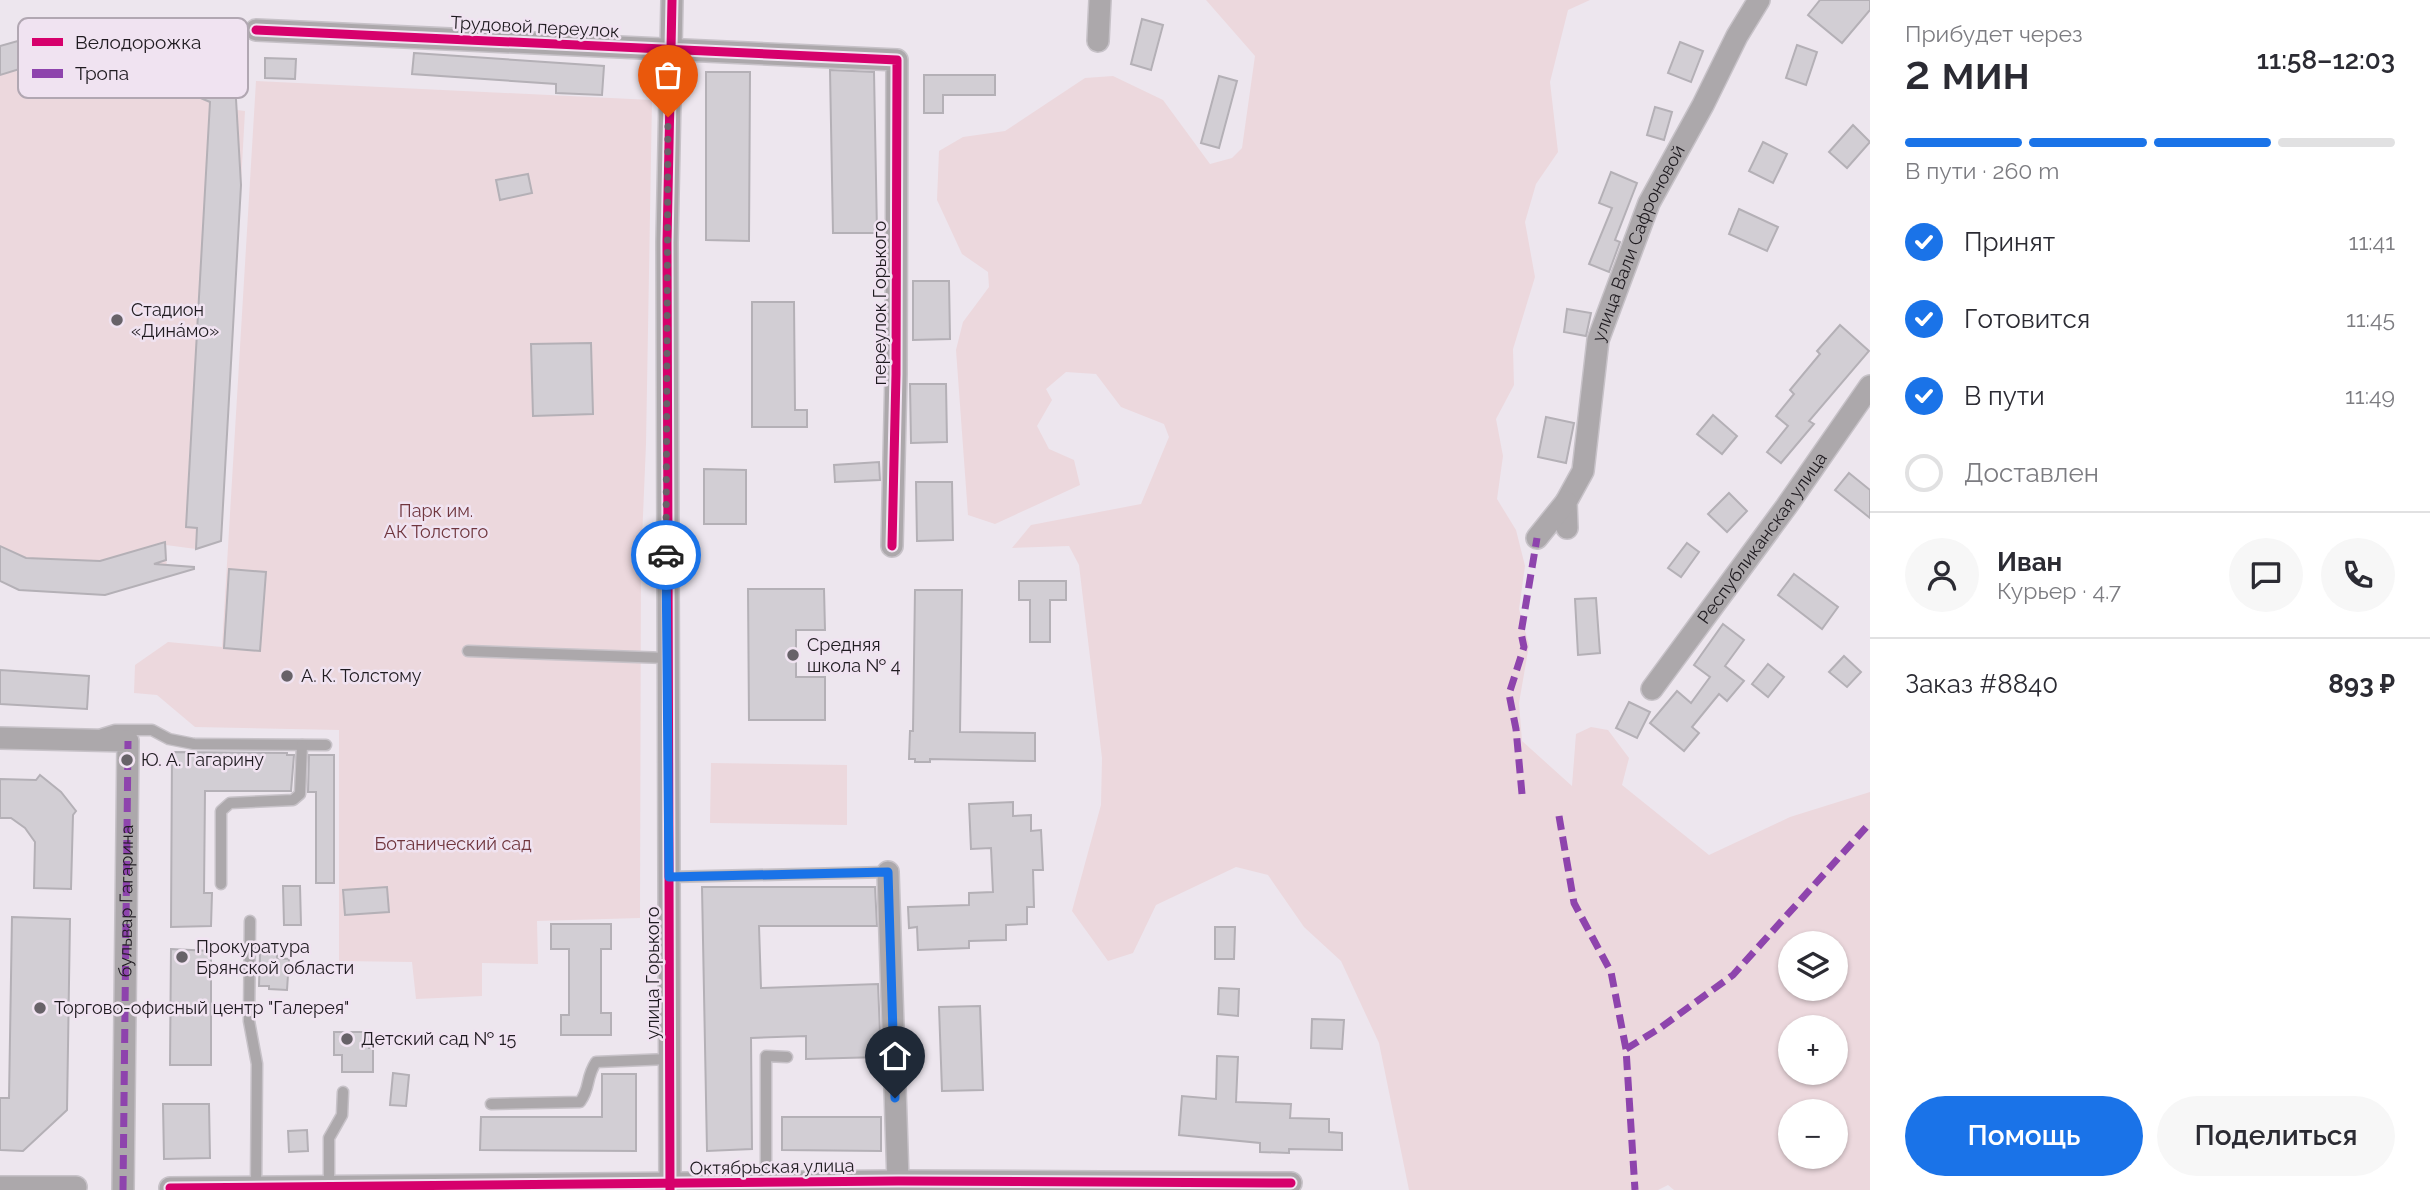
<!DOCTYPE html>
<html lang="ru">
<meta charset="utf-8">
<style>
:root{--surface:#fff;--page:#f7f7f7;--text:#2b2b33;--muted:#7c7c81;--line:#e1e1e2;--accent:#1a73e8}
body{margin:0;font-family:Raleway,sans-serif;background:var(--page);color:var(--text);height:100vh;display:flex;flex-direction:column;font-size:26px;white-space:nowrap}
*{box-sizing:border-box;margin:0}
p{font-size:23px;color:var(--muted)}
.icon{flex:none;width:38px;height:38px;fill:none;stroke:currentColor;stroke-width:2;stroke-linecap:round;stroke-linejoin:round}
.map{position:relative;flex:1;overflow:hidden}
.panel{display:flex;flex-direction:column;background:var(--surface);width:560px}
.panel>*{flex:none}
.tools{position:absolute;left:1778px;top:931px;display:grid;gap:14px}
.tools a{display:grid;place-items:center;width:70px;height:70px;border-radius:50%;background:var(--surface);box-shadow:0 2px 5px #0004;font-size:35px}
.pin{position:absolute;display:grid;place-items:center;width:60px;height:60px;color:#fff;margin:-72px -30px;border-radius:50% 50% 50% 0;rotate:-45deg;box-shadow:0 0 7px #0007}
.pin .icon{rotate:45deg}
.courier{position:absolute;display:grid;place-items:center;width:70px;height:70px;margin:-35px;border:5px solid #1a73e8;border-radius:50%;background:#fff;color:#222;box-shadow:0 2px 9px #0007}
.head em{font-style:normal;font-weight:600}
.head div{display:flex;flex-direction:column-reverse}
.head{display:flex;align-items:center;justify-content:space-between;height:119px;padding:0 35px}
h1{font-size:46px;font-weight:600;line-height:52px}
.bar{display:grid;grid-template-columns:repeat(4,1fr);gap:10px 7px;align-content:center;height:84px;padding:0 35px}
.bar i{height:9px;border-radius:5px;background:var(--line)}
.bar .current{background:var(--accent)}
.bar p{grid-column:span 4}
.line{display:flex;align-items:center;gap:18px;padding:0 35px;border-top:2px solid var(--line)}
.line div{flex:1}
.round{display:grid;place-items:center;flex:none;width:74px;height:74px;border-radius:37px;background:var(--page)}
ol{padding:0 35px;list-style:none}
li{display:flex;align-items:center;gap:21px;height:77px}
li p{margin-inline-start:auto}
li .icon{padding:7px;border-radius:50%;background:var(--accent);color:#fff;stroke-width:4}
li:last-child{color:var(--muted)}
li i{width:38px;height:38px;border:4px solid var(--line);border-radius:50%}
.cta{display:flex;gap:14px;margin-top:auto;padding:14px 35px}
.cta a{flex:1;height:80px;border-radius:42px;background:var(--accent);color:#fff;font-size:28px;font-weight:600;line-height:80px;text-align:center}
.cta a+a{background:var(--page);color:var(--text)}
main{display:flex;flex:1;min-height:0}
.map>svg:first-child{display:block}
.green{fill:#ecd8dd;fill-rule:evenodd}
.building{fill:#d2ced4;stroke:#b4b0b6;stroke-width:2}
.lines{fill:none;stroke-linecap:round;stroke-linejoin:round}
.lane-casing{stroke:#c7c2c8;stroke-width:13}
.street-casing{stroke:#c7c2c8;stroke-width:24}
.lane{stroke:#aca8ab;stroke-width:10}
.street{stroke:#aca8ab;stroke-width:21}
.quiet{stroke:#8e44ad;stroke-width:7;stroke-dasharray:14 7;stroke-linecap:butt}
.cycleway-casing{stroke:#f0e3f1;stroke-width:13}
.cycleway{stroke:#d6006c;stroke-width:9}
.done{stroke:#676268;stroke-width:7;stroke-dasharray:0 12.6}
.route{stroke:#1a73e8;stroke-width:9}
.poi-dot{fill:#676268;stroke:#f0e3f1;stroke-width:2.5}
.labels{text-anchor:middle;stroke-width:5;stroke-linejoin:round;paint-order:stroke}
.street-label{font-size:18px;fill:#1f1b20;stroke:#f0e3f1}
.poi-label{font-size:18px;fill:#1f1b20;stroke:#f0e3f1;text-anchor:start}
.park-label{font-size:18px;fill:#70363e;stroke:#f0e3f1}
.key{fill:#f0e3f1;stroke:#b1a7b2;stroke-width:2}
.key-label{font-size:19px;fill:#1f1b20}
</style>
<main>
<div class="map">
<svg width="1870" height="1190" viewBox="0 0 1870 1190">
<rect width="100%" height="100%" fill="#ede6ee"/>
<!-- green -->
<g class="green">
<path d="M1206,0H1590L1568,10L1550,82L1558,152L1536,184L1525,222L1535,277L1513,349L1514,385L1496,419L1503,456L1497,499L1516,530L1525,566L1519,609L1529,645L1519,703L1522,741L1572,786L1576,734L1591,727L1608,730L1629,758L1622,785L1709,855L1790,817L1870,792V1190H1674L1668,1185L1658,1190H1409L1379,1043L1341,961L1304,927L1268,875L1236,867L1156,905L1133,953L1108,961L1072,911L1101,805L1102,758L1079,565L1069,546L1012,548L1031,525L1141,504L1169,437L1164,424L1121,407L1096,374L1066,372L1046,389L1052,400L1037,426L1049,449L1074,460L1080,485L995,524L968,515L956,350L963,322L989,287L988,272L962,254L937,200L939,151L963,137L1005,131L1085,78L1113,76L1163,100L1210,164L1232,158L1242,148L1255,56ZM1790,943H1836V989H1790ZM1790,1027H1836V1073H1790ZM1790,1111H1836V1157H1790Z"/>
<polygon points="39,35 153,44 235,82 237,110 245,111 221,541 196,549 166,545 167,577 105,595 19,590 0,581 0,46"/>
<polygon points="256,81 652,100 646,444 641,563 640,918 537,921 538,964 482,963 482,996 416,999 412,962 339,961 339,730 195,727 157,695 134,693 135,665 168,642 222,647"/>
<polygon points="711,763 847,765 847,825 710,823"/>
</g>
<!-- building -->
<g class="building">
<polygon points="1820,0 1870,0 1870,10 1842,43 1808,15"/>
<polygon points="1142,19 1163,25 1151,70 1131,64"/>
<polygon points="39,35 153,44 235,82 241,185 221,541 196,549 197,528 186,527 210,102 137,71 140,63 37,56 39,63 0,75 0,46"/>
<polygon points="1680,42 1703,51 1691,82 1668,73"/>
<polygon points="1797,45 1817,52 1806,85 1786,78"/>
<polygon points="414,53 604,66 602,95 556,93 556,84 412,74"/>
<polygon points="265,58 296,59 295,79 265,78"/>
<polygon points="830,70 874,72 877,233 833,233"/>
<polygon points="706,72 750,72 749,241 706,240"/>
<polygon points="924,75 995,75 995,95 943,95 943,113 924,113"/>
<polygon points="1219,76 1237,81 1219,148 1201,143"/>
<polygon points="1655,107 1672,112 1664,140 1647,135"/>
<polygon points="1853,125 1870,142 1847,168 1829,152"/>
<polygon points="1763,142 1787,154 1773,183 1749,171"/>
<polygon points="1611,172 1637,183 1615,240 1620,242 1609,272 1589,264 1612,208 1599,203"/>
<polygon points="528,174 532,193 500,200 496,180"/>
<polygon points="1739,209 1778,227 1767,251 1729,234"/>
<polygon points="913,281 949,281 950,339 913,340"/>
<polygon points="752,302 794,302 795,410 807,410 807,427 752,427"/>
<polygon points="1567,309 1591,313 1586,336 1564,332"/>
<polygon points="1840,325 1869,351 1809,421 1814,424 1781,463 1767,452 1788,426 1776,416 1794,394 1790,390 1820,354 1817,351"/>
<polygon points="591,343 593,414 533,416 531,344"/>
<polygon points="910,384 946,384 947,442 911,443"/>
<polygon points="1713,415 1737,436 1722,454 1697,434"/>
<polygon points="1546,417 1574,423 1566,463 1538,457"/>
<polygon points="879,462 880,480 835,482 834,465"/>
<polygon points="704,469 746,470 746,524 704,524"/>
<polygon points="1849,473 1870,490 1870,518 1835,490"/>
<polygon points="916,482 952,482 953,540 917,541"/>
<polygon points="1729,493 1747,511 1727,532 1708,514"/>
<polygon points="165,542 166,560 154,564 194,567 194,569 105,595 19,590 0,581 0,546 26,558 100,561"/>
<polygon points="1687,543 1699,552 1681,577 1668,568"/>
<polygon points="229,569 266,572 260,651 224,648"/>
<polygon points="1794,574 1838,607 1822,629 1778,595"/>
<polygon points="1019,581 1066,581 1066,600 1050,600 1050,642 1030,642 1030,600 1019,600"/>
<polygon points="748,589 824,589 825,630 796,630 796,677 825,677 825,720 749,720"/>
<polygon points="915,590 962,590 960,732 1035,733 1035,761 930,759 930,762 915,762 915,759 909,759 910,731 913,731"/>
<polygon points="1596,598 1600,653 1578,655 1575,599"/>
<polygon points="1723,624 1744,640 1725,666 1744,681 1727,701 1719,694 1692,727 1699,733 1684,751 1650,723 1677,691 1691,703 1710,677 1694,665"/>
<polygon points="1844,656 1861,672 1847,687 1829,672"/>
<polygon points="1768,664 1784,677 1768,697 1752,684"/>
<polygon points="0,670 89,676 87,709 0,704"/>
<polygon points="1629,702 1650,712 1637,738 1616,728"/>
<polygon points="172,752 287,753 287,755 294,755 291,791 205,791 204,893 212,893 211,926 171,927"/>
<polygon points="309,755 334,755 334,883 316,883 316,792 308,792"/>
<polygon points="40,775 61,792 76,811 73,815 71,889 34,888 35,842 25,828 11,818 0,818 0,779 36,780"/>
<polygon points="1013,802 1013,816 1031,815 1031,831 1041,830 1043,870 1033,870 1034,907 1027,907 1027,924 1006,925 1006,940 969,941 969,948 918,950 917,927 909,928 908,907 969,905 969,893 993,892 991,848 971,849 969,804"/>
<polygon points="283,886 300,886 301,925 284,925"/>
<polygon points="387,887 389,912 345,915 343,890"/>
<polygon points="702,887 875,887 877,926 759,926 761,988 878,984 881,1057 806,1059 806,1036 751,1038 752,1149 707,1151"/>
<polygon points="12,917 70,919 67,1110 23,1151 0,1150 0,1098 9,1098"/>
<polygon points="551,924 611,924 611,949 601,949 601,1013 611,1013 611,1035 561,1035 561,1015 569,1015 569,949 551,949"/>
<polygon points="1215,927 1235,927 1234,959 1215,959"/>
<polygon points="171,949 211,951 211,1065 170,1065"/>
<polygon points="260,953 277,954 277,958 289,959 287,990 269,989 269,986 259,986"/>
<polygon points="1219,988 1239,989 1238,1016 1218,1014"/>
<polygon points="980,1006 983,1090 942,1091 939,1007"/>
<polygon points="1312,1019 1344,1020 1342,1049 1311,1048"/>
<polygon points="334,1032 369,1032 369,1048 373,1048 373,1072 342,1072 342,1055 334,1055"/>
<polygon points="1217,1056 1238,1057 1236,1102 1291,1104 1290,1118 1329,1119 1329,1132 1342,1133 1342,1150 1289,1149 1289,1153 1260,1152 1260,1143 1179,1135 1182,1096 1216,1099"/>
<polygon points="393,1073 409,1075 406,1106 390,1105"/>
<polygon points="602,1074 636,1074 636,1151 480,1150 481,1117 602,1117"/>
<polygon points="163,1104 209,1104 210,1158 164,1159"/>
<polygon points="782,1117 881,1117 881,1151 782,1150"/>
<polygon points="307,1130 308,1151 289,1152 288,1131"/>
</g>
<g class="lines">
<defs>
<g id="lane">
<polyline points="468,651 667,658"/>
<polyline points="102,734 115,730 152,730 169,739 194,744 326,745"/>
<polyline points="669,877 888,872"/>
<polyline points="221,884 221,811 230,803 293,800 300,794 302,745"/>
<polyline points="250,921 249,1021 257,1064 256,1188"/>
<path d="M491,1104L580,1102C591,1087 585,1079 596,1062L669,1059"/>
<polyline points="766,1182 766,1056 787,1057"/>
<polyline points="329,1188 329,1138 342,1115 343,1092"/>
</g>
<g id="street">
<polyline points="256,30 897,60 896,374 892,546"/>
<polyline points="1098,41 1100,0"/>
<path id="s1" d="M1567,528L1566,502L1583,471L1598,340L1649,203L1703,105L1737,36L1759,0"/>
<polyline points="1537,538 1566,502"/>
<path id="s2" d="M1652,689L1786,507L1870,386"/>
<polyline points="0,738 128,741 123,1190"/>
<polyline points="888,872 898,1181"/>
<polyline points="0,1187 76,1187"/>
<polyline points="170,1188 898,1181 1291,1183"/>
<polyline points="670,1190 667,242 672,0"/>
</g>
</defs>
<!-- lane casing -->
<use href="#lane" class="lane-casing"/>
<!-- street casing -->
<use href="#street" class="street-casing"/>
<!-- lane -->
<use href="#lane" class="lane"/>
<!-- street -->
<use href="#street" class="street"/>
<!-- quiet -->
<g class="quiet">
<polyline points="1522,794 1516,729 1509,694 1524,647 1521,633 1537,538"/>
<polyline points="1559,816 1574,903 1611,972 1626,1049 1635,1190"/>
<polyline points="1626,1049 1660,1028 1733,975 1870,823"/>
<path id="s3" d="M123,1190L128,741"/>
</g>
<defs>
<g id="cycleway">
<polyline points="256,30 897,60 896,374 892,546"/>
<polyline points="170,1188 898,1181 1291,1183"/>
<polyline points="670,1190 667,242 672,0"/>
</g>
</defs>
<!-- cycleway casing -->
<use href="#cycleway" class="cycleway-casing"/>
<!-- cycleway -->
<use href="#cycleway" class="cycleway"/>
</g>
<g class="lines">
<!-- done -->
<polyline class="done" points="666,555 668,117"/>
<!-- route -->
<polyline class="route" points="666,555 669,877 888,872 895,1098"/>
</g>
<!-- markers -->
<g class="poi-dot">
<circle cx="117" cy="320" r="7"/>
<circle cx="793" cy="655" r="7"/>
<circle cx="287" cy="676" r="7"/>
<circle cx="127" cy="760" r="7"/>
<circle cx="182" cy="957" r="7"/>
<circle cx="40" cy="1008" r="7"/>
<circle cx="347" cy="1039" r="7"/>
</g>
<g class="labels">
<!-- street labels -->
<g class="street-label">
<text transform="translate(535 27) rotate(3)" y="6">Трудовой переулок</text>
<text dy="6" stroke="none"><textPath href="#s1" startOffset="298">улица Вали Сафроновой</textPath></text>
<text transform="translate(880 303) rotate(-90)" y="6">переулок Горького</text>
<text dy="6" stroke="none"><textPath href="#s2" startOffset="187">Республиканская улица</textPath></text>
<text dy="6" stroke="none"><textPath href="#s3" startOffset="289">бульвар Гагарина</textPath></text>
<text transform="translate(653 973) rotate(-90)" y="6">улица Горького</text>
<text transform="translate(772 1167) rotate(-1)" y="6">Октябрьская улица</text>
</g>
<!-- poi labels -->
<g class="poi-label">
<text x="131" y="316">Стадион<tspan x="131" dy="21">«Дина́мо»</tspan></text>
<text x="807" y="651">Средняя<tspan x="807" dy="21">школа № 4</tspan></text>
<text x="301" y="682">А. К. Толстому</text>
<text x="141" y="766">Ю. А. Гагарину</text>
<text x="196" y="953">Прокуратура<tspan x="196" dy="21">Брянской области</tspan></text>
<text x="54" y="1014">Торгово-офисный центр "Галерея"</text>
<text x="361" y="1045">Детский сад № 15</text>
</g>
<!-- park labels -->
<g class="park-label">
<text x="436" y="517">Парк им.<tspan x="436" dy="21">АК Толстого</tspan></text>
<text x="453" y="850">Ботанический сад</text>
</g>
</g>
<!-- legend -->
<rect x="18" y="18" width="230" height="80" rx="10" class="key"/>
<rect x="32" y="38" width="31" height="8" fill="#d6006c"/>
<rect x="32" y="69" width="31" height="9" fill="#8e44ad"/>
<g class="key-label">
<text x="75" y="49">Велодорожка</text>
<text x="75" y="80">Тропа</text>
</g>
</svg>
<div class="tools">
<a><svg class="icon" aria-label="layers" viewBox="0 0 24 24"><path d="M12 4l9 5-9 5-9-5zM3 14l9 5 9-5"/></svg></a>
<a>+</a>
<a>−</a>
</div>
<div class="pin" style="left:668px;top:117px;background:#ea580c"><svg class="icon" aria-label="bag" viewBox="0 0 24 24"><path d="M5 8h14l-1 12H6zM9 8a3 3 0 0 1 6 0"/></svg></div>
<div class="pin" style="left:895px;top:1098px;background:#1f2937"><svg class="icon" aria-label="home" viewBox="0 0 24 24"><path d="M3 11l9-7 9 7M6 9v11h12V9"/></svg></div>
<div class="courier" style="left:666px;top:555px"><svg class="icon" aria-label="car" viewBox="0 0 24 24"><path d="M5 17H2v-5l4-1 3-4h7l3 4 3 1v5h-3M9 17h6M6 11h13"/><circle cx="7" cy="17" r="2"/><circle cx="17" cy="17" r="2"/></svg></div>
</div>
<section class="panel">
<div class="head"><div><h1>2 мин</h1><p>Прибудет через</p></div><em>11:58–12:03</em></div>
<div class="bar"><i class="current"></i><i class="current"></i><i class="current"></i><i></i><p>В пути · 260 m</p></div>
<ol>
<li><svg class="icon" aria-label="check" viewBox="0 0 24 24"><path d="M5 12l5 5 9-10"/></svg>Принят<p>11:41</p></li>
<li><svg class="icon" aria-label="check" viewBox="0 0 24 24"><path d="M5 12l5 5 9-10"/></svg>Готовится<p>11:45</p></li>
<li><svg class="icon" aria-label="check" viewBox="0 0 24 24"><path d="M5 12l5 5 9-10"/></svg>В пути<p>11:49</p></li>
<li><i></i>Доставлен</li>
</ol>
<div class="line" style="height:126px"><a class="round"><svg class="icon" aria-label="person" viewBox="0 0 24 24"><circle cx="12" cy="8" r="4"/><path d="M4 21q1-7 8-7t8 7"/></svg></a><div><b>Иван</b><p>Курьер · 4.7</p></div><a class="round"><svg class="icon" aria-label="chat" viewBox="0 0 24 24"><path d="M4 5h16v11H9l-5 4z"/></svg></a><a class="round"><svg class="icon" aria-label="phone" viewBox="0 0 24 24"><path d="M5 4h4l2 5-3 2q2 4 5 5l2-3 5 2v4C11 20 4 13 5 4z"/></svg></a></div>
<div class="line" style="height:91px"><div>Заказ #8840</div><b>893 ₽</b></div>
<div class="cta"><a>Помощь</a><a>Поделиться</a></div>
</section>
</main>
